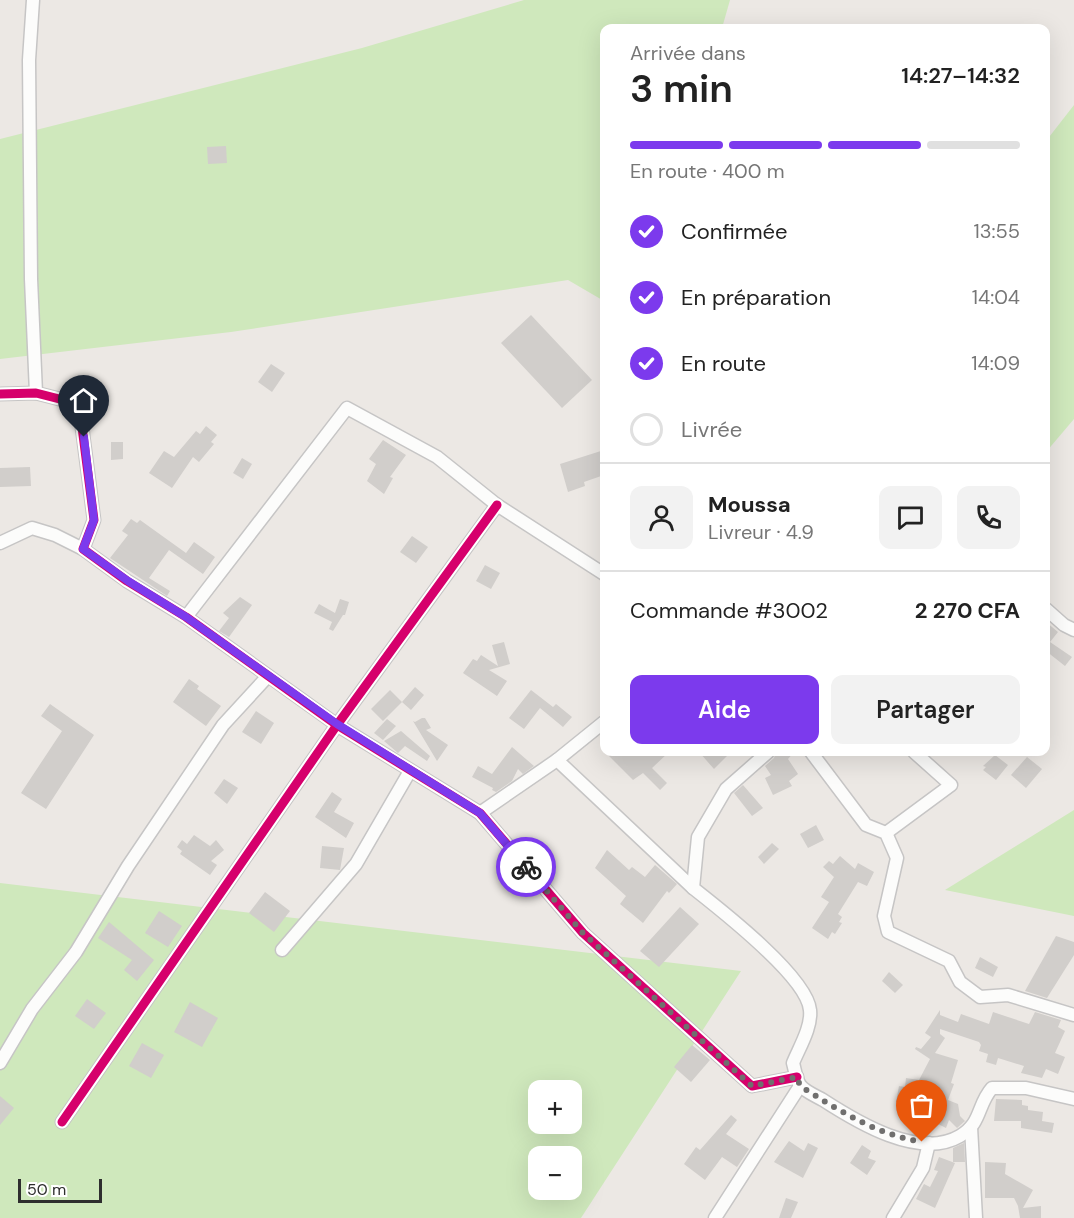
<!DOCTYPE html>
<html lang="fr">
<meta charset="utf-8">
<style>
:root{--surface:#fff;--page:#f2f2f2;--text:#222;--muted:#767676;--line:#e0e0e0;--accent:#7c3aed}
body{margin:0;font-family:"DM Sans",sans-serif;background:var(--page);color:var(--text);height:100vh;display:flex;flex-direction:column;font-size:22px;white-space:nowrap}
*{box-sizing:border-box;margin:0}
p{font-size:20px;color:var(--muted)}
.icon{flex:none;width:33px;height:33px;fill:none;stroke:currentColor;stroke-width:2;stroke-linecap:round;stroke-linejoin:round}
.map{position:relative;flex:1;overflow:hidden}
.panel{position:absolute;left:600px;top:24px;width:450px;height:732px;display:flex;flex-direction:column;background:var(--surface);border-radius:12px;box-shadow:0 6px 24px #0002}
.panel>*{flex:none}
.buttons{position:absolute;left:528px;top:1080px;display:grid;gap:12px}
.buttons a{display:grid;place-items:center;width:54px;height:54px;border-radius:12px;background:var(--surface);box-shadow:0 6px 24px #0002;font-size:30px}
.scale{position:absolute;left:18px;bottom:15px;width:84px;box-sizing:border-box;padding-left:6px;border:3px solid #2e2e2e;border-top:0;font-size:16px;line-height:21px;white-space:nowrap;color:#2e2e2e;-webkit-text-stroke:4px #fff;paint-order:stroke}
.pin{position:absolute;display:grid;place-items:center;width:51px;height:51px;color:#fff;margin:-62px -26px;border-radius:50% 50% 50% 0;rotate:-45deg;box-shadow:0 0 6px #0007}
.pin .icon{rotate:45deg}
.courier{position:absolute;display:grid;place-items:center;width:60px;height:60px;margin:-30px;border:4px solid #7c3aed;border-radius:50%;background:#fff;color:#222;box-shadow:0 2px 8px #0007}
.summary em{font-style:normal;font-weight:600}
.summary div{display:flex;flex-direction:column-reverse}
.summary{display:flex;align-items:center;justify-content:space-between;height:102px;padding:0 30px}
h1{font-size:39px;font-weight:600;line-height:45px}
.bar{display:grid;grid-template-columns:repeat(4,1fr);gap:9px 6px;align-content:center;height:72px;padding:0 30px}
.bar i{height:8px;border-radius:4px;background:var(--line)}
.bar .current{background:var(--accent)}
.bar p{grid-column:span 4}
.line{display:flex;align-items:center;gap:15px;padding:0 30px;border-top:2px solid var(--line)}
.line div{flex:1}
.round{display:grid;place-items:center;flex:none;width:63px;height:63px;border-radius:12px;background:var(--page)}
ol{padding:0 30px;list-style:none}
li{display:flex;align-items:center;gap:18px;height:66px}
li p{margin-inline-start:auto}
li .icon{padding:6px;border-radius:50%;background:var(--accent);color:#fff;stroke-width:4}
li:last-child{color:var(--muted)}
li i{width:33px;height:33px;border:3px solid var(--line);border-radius:50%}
.action{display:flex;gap:12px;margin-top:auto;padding:12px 30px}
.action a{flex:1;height:69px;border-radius:12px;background:var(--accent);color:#fff;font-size:24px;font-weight:600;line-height:69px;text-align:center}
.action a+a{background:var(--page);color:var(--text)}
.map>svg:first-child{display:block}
.green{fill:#cfe8bc;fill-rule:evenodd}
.building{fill:#d1cecb}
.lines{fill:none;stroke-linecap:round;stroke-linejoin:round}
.minor-casing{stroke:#c6c5c5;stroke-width:15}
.minor{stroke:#fcfcfb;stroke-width:12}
.cycleway-casing{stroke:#fff;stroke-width:13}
.cycleway{stroke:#d6006c;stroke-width:9}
.done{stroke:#706f6e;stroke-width:6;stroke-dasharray:0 10.8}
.route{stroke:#7c3aed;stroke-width:8}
</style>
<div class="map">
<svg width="1074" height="1218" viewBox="0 0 1074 1218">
<rect width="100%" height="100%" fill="#ece8e4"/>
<!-- green -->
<g class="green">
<polygon points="524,0 730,0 722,28 604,28 604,301 568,280 231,332 0,359 0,139 362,48"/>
<polygon points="1074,105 1074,419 1046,452 1046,141"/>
<polygon points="1074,810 1074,916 945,890"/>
<path d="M0,883L741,971L581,1218H0ZM538,1090H572V1124H538ZM538,1156H572V1190H538Z"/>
</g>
<!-- building -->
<g class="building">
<polygon points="226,146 227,163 208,164 207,147"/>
<polygon points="531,315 592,380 562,408 501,343"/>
<polygon points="271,364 285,373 272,392 258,382"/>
<polygon points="206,426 217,435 211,442 214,444 199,462 193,457 172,488 149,473 164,451 174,457 196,431 200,434"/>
<polygon points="383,440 406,455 390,477 393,478 384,494 367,481 376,464 369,459"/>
<polygon points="111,442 123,442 123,459 111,460"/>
<polygon points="604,450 604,475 584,482 585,486 568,492 560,464"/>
<polygon points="242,458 252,464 243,479 233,473"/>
<polygon points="30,467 31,486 0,487 0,468"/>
<polygon points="131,519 137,523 140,520 186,553 194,542 215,557 203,574 169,550 149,578 170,591 167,596 110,558 128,535 122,531"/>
<polygon points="412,536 428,547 416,563 400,552"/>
<polygon points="485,565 500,573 491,589 476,581"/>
<polygon points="240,597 252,605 229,637 219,631 229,618 223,613"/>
<polygon points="340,599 349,602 345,615 343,615 333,631 329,629 332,622 314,613 319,604 335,613"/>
<polygon points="1046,622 1058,632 1050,642 1072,657 1065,666 1046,651"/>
<polygon points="504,642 510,664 489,670 507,681 497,696 463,673 473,659 477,661 481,655 498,666 492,645"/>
<polygon points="189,679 199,686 197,689 221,706 206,726 173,702"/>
<polygon points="415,687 424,695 411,710 402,702 383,721 371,709 390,690 402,702"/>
<polygon points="531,690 553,707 556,704 572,717 563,727 540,708 524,729 509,718"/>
<polygon points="50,704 94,735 46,809 21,793 62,731 41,716"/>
<polygon points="256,711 274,723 261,744 242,732"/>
<polygon points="422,718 425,718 431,728 426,730 448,745 437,761 413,721 415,722"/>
<polygon points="387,719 396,726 383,740 374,733"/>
<polygon points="401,731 430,756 427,761 405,746 398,753 384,741"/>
<polygon points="512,747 534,766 523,774 518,769 512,781 496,792 492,790 493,788 472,777 478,766 492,774"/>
<polygon points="614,752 669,752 652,768 667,783 660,790 643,773 633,780 609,756"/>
<polygon points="699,752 731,752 714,769"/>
<polygon points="776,752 794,752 788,759 798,774 789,781 792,786 773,795 765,778 771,775 765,766 774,758"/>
<polygon points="995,755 1008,765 996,780 983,770 986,767 983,766"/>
<polygon points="1027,757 1042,769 1026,788 1011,775"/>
<polygon points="224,779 238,788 227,804 214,793"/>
<polygon points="743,785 763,808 752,816 734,793"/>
<polygon points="332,792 342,799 334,812 354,823 346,838 315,817"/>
<polygon points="816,825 824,840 808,848 800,834"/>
<polygon points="194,835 210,846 216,840 224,850 211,861 217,865 210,875 180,854 182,851 177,847 182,840 187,844"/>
<polygon points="772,843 779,849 764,864 758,857"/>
<polygon points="322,846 344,848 340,870 320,868"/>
<polygon points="607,850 629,870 632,867 645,877 655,865 677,884 669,893 667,891 643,923 620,904 626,896 595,868"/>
<polygon points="840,856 855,869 858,863 874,872 867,886 858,882 838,914 842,917 839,922 842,923 835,934 832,932 828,939 812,928 829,902 821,897 834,877 823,867 829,861 833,864"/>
<polygon points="265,892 290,911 274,932 249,913"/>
<polygon points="680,907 699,924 659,967 640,951"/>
<polygon points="159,911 182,926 168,947 145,933"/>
<polygon points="109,922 154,960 137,981 124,970 132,960 98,938"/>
<polygon points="1056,936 1074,942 1074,955 1047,998 1025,991"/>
<polygon points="980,957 998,967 993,977 975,968"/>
<polygon points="889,972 903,985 895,993 882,981"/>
<polygon points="87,999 106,1013 94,1029 75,1016"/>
<polygon points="190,1002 218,1018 202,1047 174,1032"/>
<polygon points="940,1010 940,1015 958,1022 961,1014 989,1024 993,1012 1029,1024 1035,1012 1061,1020 1058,1027 1065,1031 1055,1053 1065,1057 1058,1074 1046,1069 1042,1078 1021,1073 1024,1066 998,1058 996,1065 986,1062 988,1054 979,1051 981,1045 979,1042 940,1029 940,1034 945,1038 935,1053 958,1060 951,1083 954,1084 948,1100 958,1104 960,1116 965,1121 957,1128 949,1120 946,1128 938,1124 943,1116 919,1104 919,1107 896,1102 899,1086 905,1087 906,1078 919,1080 930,1059 915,1049 916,1047 921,1049 931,1037 925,1033"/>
<polygon points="142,1043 164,1055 151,1078 129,1066"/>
<polygon points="692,1045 710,1060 691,1082 674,1067"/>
<polygon points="0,1096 14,1108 0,1125"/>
<polygon points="996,1099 1022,1100 1022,1105 1028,1106 1028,1110 1043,1112 1042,1121 1054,1123 1052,1133 1021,1128 1021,1121 994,1121"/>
<polygon points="731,1115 737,1120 726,1134 749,1149 737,1167 722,1157 705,1180 684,1164 696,1147 700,1150"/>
<polygon points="789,1141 804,1151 808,1143 818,1148 803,1178 774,1162"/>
<polygon points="964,1143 965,1162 953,1162 953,1148"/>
<polygon points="862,1145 871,1151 868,1158 876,1161 867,1175 850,1163"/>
<polygon points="939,1157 955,1163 935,1208 916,1199 924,1184 930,1187 938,1171 934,1170"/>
<polygon points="985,1162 1006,1163 1005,1174 1033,1190 1023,1208 1041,1206 1041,1218 1020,1218 1018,1206 1014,1198 985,1198"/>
<polygon points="786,1198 798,1202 791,1218 779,1218"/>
</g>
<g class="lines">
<defs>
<g id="minor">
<polyline points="33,0 29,60 31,279 36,393"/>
<polyline points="0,394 36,393 79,404 94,520 83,549 127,581 186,617 337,725 480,813 583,933 752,1086 797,1077"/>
<polyline points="0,543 32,528 55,535 83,549"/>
<polyline points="1046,609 1064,625 1074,630"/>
<polyline points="186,617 347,408 437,457 497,505 604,574"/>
<path d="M768,752L726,789L698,837L693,888C721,910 807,977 810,1010C812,1027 799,1048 793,1063C795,1070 796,1079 800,1085C804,1091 816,1096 823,1100C857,1122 919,1160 960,1136C982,1123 977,1105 992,1088H1026L1074,1099"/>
<polyline points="811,752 866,825 886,833 897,858 884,916 888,932 949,961 960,982 980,997 1008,995 1074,1015"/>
<polyline points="557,760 604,722"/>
<polyline points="480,813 557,760 693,888"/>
<polyline points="886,833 951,785 914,752"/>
<polyline points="282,950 356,864 410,771"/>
<polyline points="0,1063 32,1009 76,952 128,866 223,725 268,676"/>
<polyline points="62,1122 337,725 497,505"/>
<polyline points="971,1127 976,1218"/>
<polyline points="715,1218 800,1086"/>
<polyline points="893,1218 923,1168 929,1143"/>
</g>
</defs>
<!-- minor casing -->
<use href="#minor" class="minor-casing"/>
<!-- minor -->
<use href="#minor" class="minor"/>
<defs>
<g id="cycleway">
<polyline points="0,394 36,393 79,404 94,520 83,549 127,581 186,617 337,725 480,813 583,933 752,1086 797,1077"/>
<polyline points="62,1122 337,725 497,505"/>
</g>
</defs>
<!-- cycleway casing -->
<use href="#cycleway" class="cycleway-casing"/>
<!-- cycleway -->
<use href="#cycleway" class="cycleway"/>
</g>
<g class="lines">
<!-- done -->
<path class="done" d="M526,867L583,933L752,1086L797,1077L800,1086C840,1111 875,1134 922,1142"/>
<!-- route -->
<polyline class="route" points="84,437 94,520 83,549 128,581 186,617 337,724 480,813 526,867"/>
</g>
</svg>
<div class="buttons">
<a>+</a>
<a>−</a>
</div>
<div class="scale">50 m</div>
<div class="pin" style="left:922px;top:1142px;background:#ea580c"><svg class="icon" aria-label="bag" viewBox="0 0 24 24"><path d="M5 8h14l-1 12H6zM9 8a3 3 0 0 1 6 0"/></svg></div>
<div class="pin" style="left:84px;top:437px;background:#1f2937"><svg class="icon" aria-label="home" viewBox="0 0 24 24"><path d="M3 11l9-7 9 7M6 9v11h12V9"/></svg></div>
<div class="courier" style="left:526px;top:867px"><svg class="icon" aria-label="bike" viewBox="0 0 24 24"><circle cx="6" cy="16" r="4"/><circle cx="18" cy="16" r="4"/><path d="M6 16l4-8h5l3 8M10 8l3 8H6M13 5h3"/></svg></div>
<section class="panel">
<div class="summary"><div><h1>3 min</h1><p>Arrivée dans</p></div><em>14:27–14:32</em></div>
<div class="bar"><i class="current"></i><i class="current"></i><i class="current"></i><i></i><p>En route · 400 m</p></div>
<ol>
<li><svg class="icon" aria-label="check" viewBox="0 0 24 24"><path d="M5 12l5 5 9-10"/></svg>Confirmée<p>13:55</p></li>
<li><svg class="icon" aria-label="check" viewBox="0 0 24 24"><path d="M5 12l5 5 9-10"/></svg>En préparation<p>14:04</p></li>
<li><svg class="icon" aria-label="check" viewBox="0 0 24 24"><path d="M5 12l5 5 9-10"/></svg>En route<p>14:09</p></li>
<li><i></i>Livrée</li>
</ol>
<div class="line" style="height:108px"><a class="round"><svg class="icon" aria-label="person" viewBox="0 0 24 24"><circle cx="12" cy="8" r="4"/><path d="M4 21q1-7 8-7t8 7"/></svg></a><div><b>Moussa</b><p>Livreur · 4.9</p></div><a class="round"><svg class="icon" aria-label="chat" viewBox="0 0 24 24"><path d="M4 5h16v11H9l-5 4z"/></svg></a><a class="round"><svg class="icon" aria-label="phone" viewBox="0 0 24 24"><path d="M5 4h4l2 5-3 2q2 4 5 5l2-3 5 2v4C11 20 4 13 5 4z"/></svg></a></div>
<div class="line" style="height:78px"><div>Commande #3002</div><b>2 270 CFA</b></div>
<div class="action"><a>Aide</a><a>Partager</a></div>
</section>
</div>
